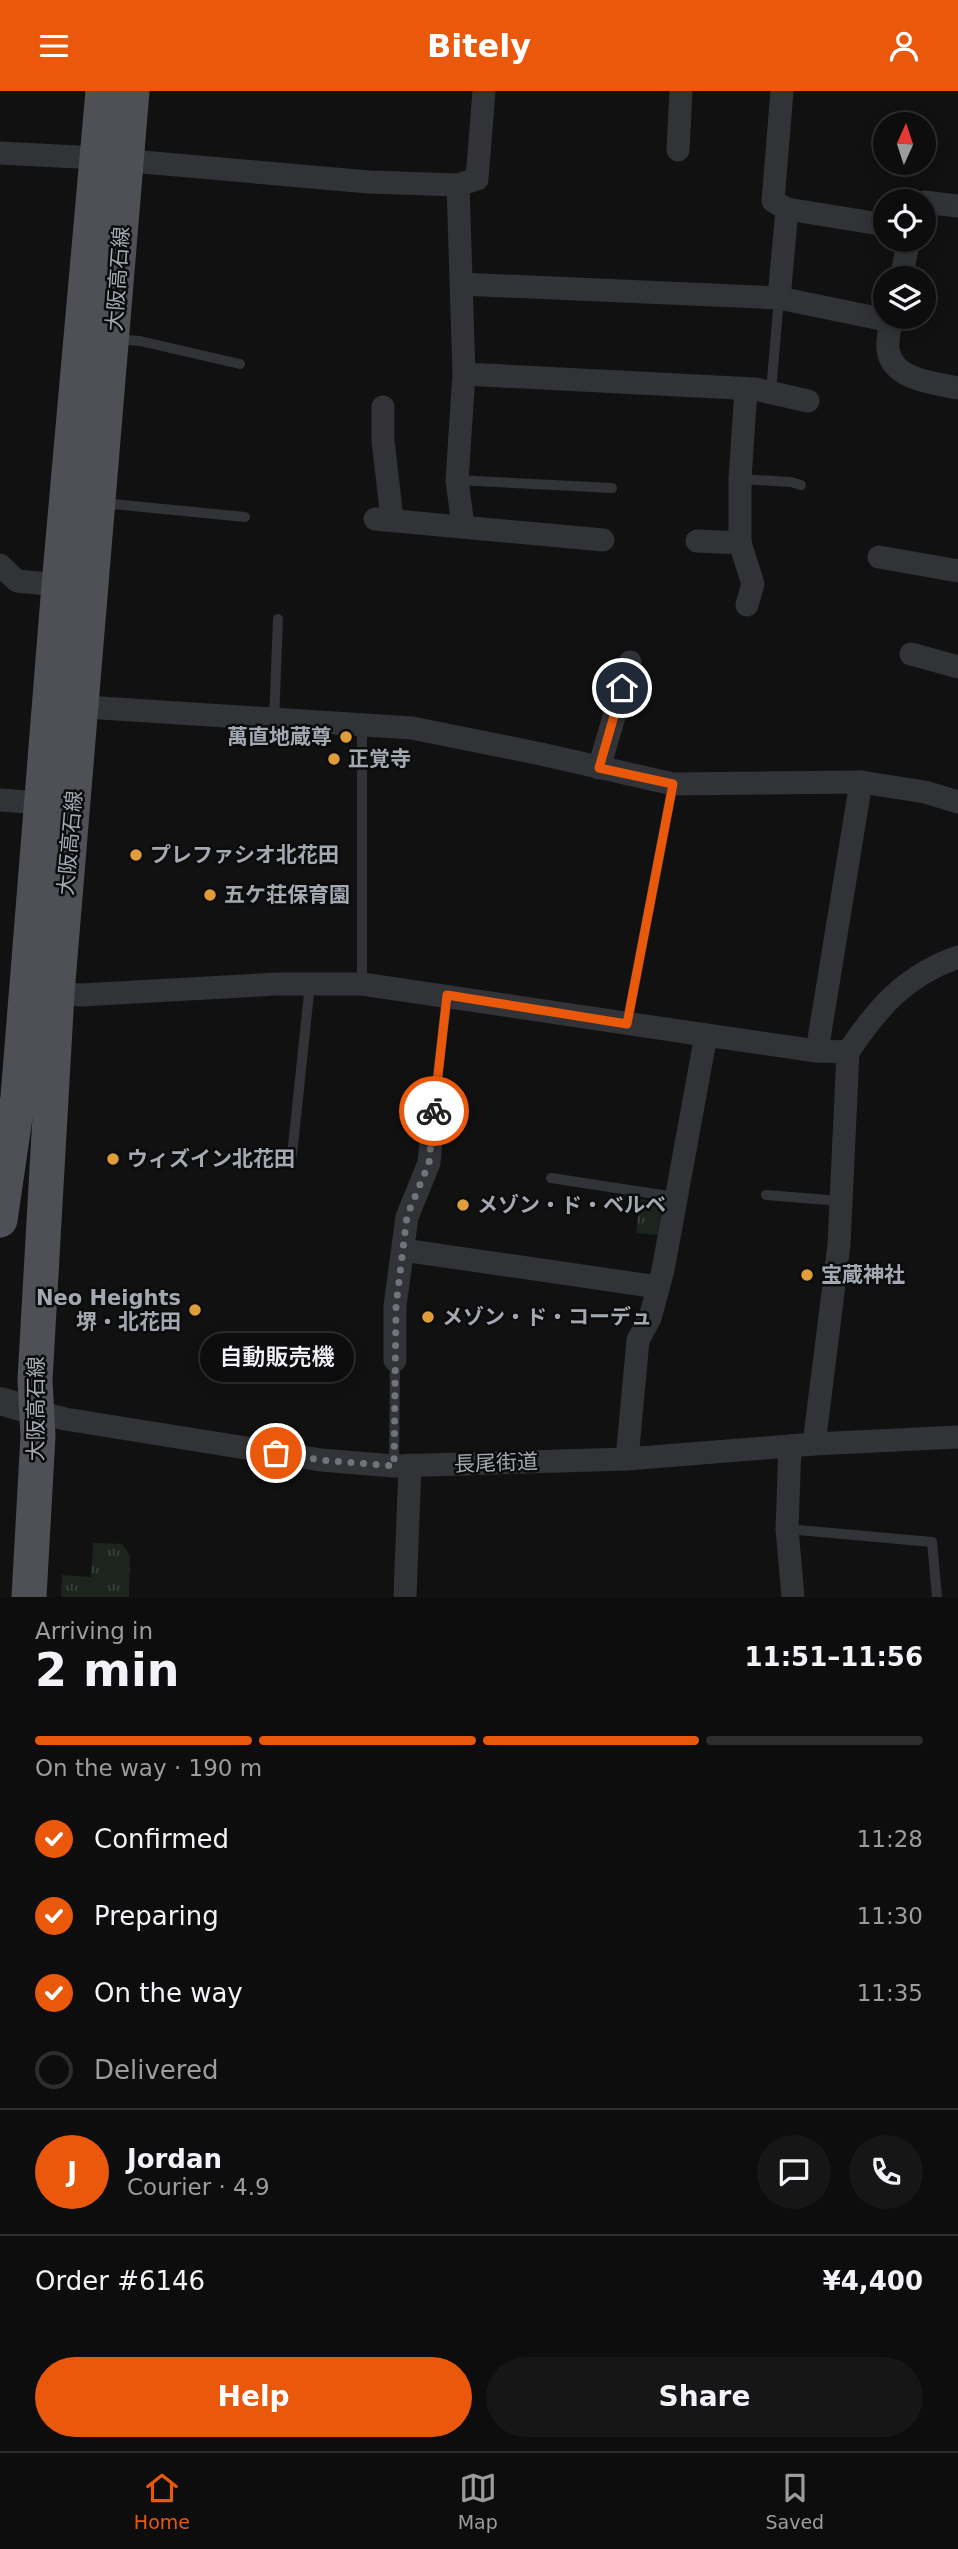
<!DOCTYPE html>
<meta charset="utf-8">
<style>
:root{--surface:#0d0d0e;--page:#161617;--text:#f1f3f6;--muted:#9a9c9e;--line:#2d2d2e;--accent:#ea580c}
body{margin:0;font-family:"DejaVu Sans","Noto Sans JP",sans-serif;background:var(--page);color:var(--text);height:100vh;display:flex;flex-direction:column;font-size:26px;white-space:nowrap}
*{box-sizing:border-box;margin:0}
p{font-size:23px;color:var(--muted)}
.icon{flex:none;width:38px;height:38px;fill:none;stroke:currentColor;stroke-width:2;stroke-linecap:round;stroke-linejoin:round}
.map{position:relative;height:1506px;overflow:hidden}
.drawer{display:flex;flex-direction:column;background:var(--surface);flex:1}
.drawer>*{flex:none}
.needle{width:46px;rotate:3deg}
.buttons{position:absolute;left:873px;top:21px;display:grid;gap:14px}
.buttons a{display:grid;place-items:center;width:63px;height:63px;border-radius:50%;background:var(--surface);box-shadow:0 4px 18px #0003,0 0 0 2px var(--line);font-size:35px}
.pin{position:absolute;display:grid;place-items:center;width:60px;height:60px;color:#fff;margin:-30px;border:4px solid #fff;border-radius:50%;box-shadow:0 2px 7px #0007}
.courier{position:absolute;display:grid;place-items:center;width:70px;height:70px;margin:-35px;border:5px solid #ea580c;border-radius:50%;background:#fff;color:#222;box-shadow:0 2px 9px #0007}
.bubble{position:absolute;height:49px;border-radius:24px;background:var(--surface);box-shadow:0 4px 18px #0003,0 0 0 2px var(--line);font-size:23px;font-weight:600;line-height:49px;text-align:center}
.summary em{font-style:normal;font-weight:600}
.summary div{display:flex;flex-direction:column-reverse}
.summary{display:flex;align-items:center;justify-content:space-between;height:119px;padding:0 35px}
h1{font-size:46px;font-weight:600;line-height:52px}
.bar{display:grid;grid-template-columns:repeat(4,1fr);gap:10px 7px;align-content:center;height:84px;padding:0 35px}
.bar i{height:9px;border-radius:5px;background:var(--line)}
.bar .on{background:var(--accent)}
.bar p{grid-column:span 4}
.line{display:flex;align-items:center;gap:18px;padding:0 35px;border-top:2px solid var(--line)}
.line div{flex:1}
.round{display:grid;place-items:center;flex:none;width:74px;height:74px;border-radius:37px;background:var(--page)}
ol{padding:0 35px;list-style:none}
li{display:flex;align-items:center;gap:21px;height:77px}
li p{margin-inline-start:auto}
li .icon{padding:7px;border-radius:50%;background:var(--accent);color:#fff;stroke-width:4}
li:last-child{color:var(--muted)}
li i{width:38px;height:38px;border:4px solid var(--line);border-radius:50%}
.button{display:flex;gap:14px;margin-top:auto;padding:14px 35px}
.button a{flex:1;height:80px;border-radius:42px;background:var(--accent);color:#fff;font-size:28px;font-weight:600;line-height:80px;text-align:center}
.button a+a{background:var(--page);color:var(--text)}
header{display:flex;justify-content:space-between;align-items:center;height:91px;padding:0 35px;background:var(--accent);color:#fff;font-size:32px;font-weight:600}
.tabs{display:flex;justify-content:space-around;align-items:center;height:98px;border-top:2px solid var(--line);background:var(--surface);font-size:19px;color:var(--muted)}
.tabs a{display:grid;justify-items:center;gap:4px}
.tabs .on{color:var(--accent)}
.map>svg:first-child{display:block}
.park{fill:url(#park-tufts)}
.lines{fill:none;stroke-linecap:round;stroke-linejoin:round}
.service{stroke:#323336;stroke-width:10}
.minor{stroke:#323336;stroke-width:23}
.tertiary{stroke:#323336;stroke-width:28}
.primary{stroke:#4e5055;stroke-width:35}
.done{stroke:#707379;stroke-width:7;stroke-dasharray:0 12.6}
.route{stroke:#ea580c;stroke-width:9}
.poi-dot{fill:#e09e3a;stroke:#0c0c0d;stroke-width:2.5}
.labels{text-anchor:middle;stroke-width:5;stroke-linejoin:round;paint-order:stroke}
.street-label{font-size:21px;fill:#a3a8b1;stroke:#0c0c0d}
.poi-label{font-size:21px;font-weight:bold;fill:#a3a8b1;stroke:#0c0c0d;text-anchor:start}
</style>
<header><svg class="icon" aria-label="menu" viewBox="0 0 24 24"><path d="M4 6h16M4 12h16M4 18h16"/></svg>Bitely<svg class="icon" aria-label="person" viewBox="0 0 24 24"><circle cx="12" cy="8" r="4"/><path d="M4 21q1-7 8-7t8 7"/></svg></header>
<div class="map">
<svg width="958" height="1506" viewBox="0 0 958 1506">
<defs>
<pattern id="park-tufts" width="24" height="20" patternUnits="userSpaceOnUse" patternTransform="scale(1.75)"><rect width="24" height="20" fill="#1d241e"/><path d="M3 7l-1-3M5 7V3M7 7l1-3M15 17l-1-3M17 17v-4M19 17l1-3" fill="none" stroke="#3b413c"/></pattern>
</defs>
<rect width="100%" height="100%" fill="#111112"/>
<!-- park -->
<g class="park">
<polygon points="640,1108 654,1110 661,1121 658,1144 636,1142"/>
<polygon points="93,1452 122,1453 130,1464 129,1506 61,1506 62,1484 91,1486"/>
</g>
<g class="lines">
<!-- service -->
<g class="service">
<polyline points="116,248 140,250 240,273"/>
<polyline points="771,301 779,207"/>
<polyline points="740,388 791,391 801,394"/>
<polyline points="457,389 612,397"/>
<polyline points="102,412 245,426"/>
<polyline points="274,629 278,528"/>
<polyline points="362,635 362,893"/>
<polyline points="627,933 673,693"/>
<polyline points="435,1007 447,905"/>
<polyline points="292,1064 310,893"/>
<polyline points="551,1087 675,1106"/>
<polyline points="766,1104 841,1110"/>
<polyline points="394,1375 395,1269"/>
<polyline points="787,1438 932,1451 937,1506"/>
</g>
<!-- minor -->
<g class="minor">
<polyline points="782,0 773,110 787,118 886,134"/>
<polyline points="678,59 681,0"/>
<polyline points="0,62 97,67 369,91 458,94 477,88 484,0"/>
<polyline points="458,94 464,283 755,298 808,310"/>
<polyline points="924,111 958,115"/>
<polyline points="901,187 909,149"/>
<path d="M461,193L779,207L891,230C890,239 887,249 888,258C891,289 935,292 958,297"/>
<polyline points="779,207 787,118"/>
<polyline points="746,298 740,388 740,452 753,493 747,514"/>
<polyline points="383,316 383,349 392,428"/>
<polyline points="375,428 603,449"/>
<polyline points="463,435 457,389 464,283"/>
<polyline points="697,450 740,452"/>
<polyline points="879,466 958,480"/>
<polyline points="0,474 17,490 59,494"/>
<polyline points="911,563 958,576"/>
<polyline points="70,615 412,637 541,663 673,693 861,691 925,701 958,711"/>
<polyline points="599,677 630,571"/>
<polyline points="0,709 41,712"/>
<polyline points="57,902 81,904 277,893 362,893 706,944"/>
<polyline points="817,960 861,691"/>
<polyline points="403,1159 658,1196"/>
<polyline points="395,1269 395,1215 407,1126 429,1072 435,1007"/>
<polyline points="37,1321 65,1328 321,1369 394,1375 627,1368 814,1353 958,1346"/>
<polyline points="814,1353 839,1154 848,961"/>
<polyline points="790,1355 787,1438 793,1506"/>
<path d="M627,1368L638,1249L650,1227L663,1179L706,944L817,960L848,961C878,916 906,884 958,866"/>
<polyline points="405,1506 410,1374"/>
</g>
<!-- tertiary -->
<polyline class="tertiary" points="0,1310 37,1321"/>
<!-- primary -->
<g class="primary">
<polyline points="0,1129 18,1006 59,494 103,0"/>
<polyline points="29,1506 38,1345 35,1289 57,902 132,0"/>
</g>
</g>
<g class="lines">
<!-- done -->
<polyline class="done" points="276,1362 321,1369 394,1375 396,1215 407,1125 429,1072 434,1020"/>
<!-- route -->
<polyline class="route" points="434,1020 447,904 627,933 673,693 599,677 622,597"/>
</g>
<!-- markers -->
<g class="poi-dot">
<circle cx="346" cy="646" r="7"/>
<circle cx="334" cy="668" r="7"/>
<circle cx="136" cy="764" r="7"/>
<circle cx="210" cy="804" r="7"/>
<circle cx="113" cy="1068" r="7"/>
<circle cx="463" cy="1114" r="7"/>
<circle cx="807" cy="1184" r="7"/>
<circle cx="195" cy="1219" r="7"/>
<circle cx="428" cy="1226" r="7"/>
</g>
<g class="labels">
<!-- street labels -->
<g class="street-label">
<text transform="translate(118 188) rotate(-86)" y="7">大阪高石線</text>
<text transform="translate(70 752) rotate(-85)" y="7">大阪高石線</text>
<text transform="translate(36 1318) rotate(-90)" y="7">大阪高石線</text>
<text transform="translate(496 1372) rotate(-2)" y="7">長尾街道</text>
</g>
<!-- poi labels -->
<g class="poi-label">
<text x="332" y="653" text-anchor="end">萬直地蔵尊</text>
<text x="348" y="675">正覚寺</text>
<text x="150" y="771">プレファシオ北花田</text>
<text x="224" y="811">五ケ荘保育園</text>
<text x="127" y="1075">ウィズイン北花田</text>
<text x="477" y="1121">メゾン・ド・ベルベ</text>
<text x="821" y="1191">宝蔵神社</text>
<text x="181" y="1214" text-anchor="end">Neo Heights<tspan x="181" dy="24">堺・北花田</tspan></text>
<text x="442" y="1233">メゾン・ド・コーデュ</text>
</g>
</g>
</svg>
<div class="buttons">
<a><svg class="needle" viewBox="-14 -14 28 28"><path d="M0-13l5 13h-10z" fill="#e53935"/><path d="M0 13l5-13h-10z" fill="#9a9c9e"/></svg></a>
<a><svg class="icon" aria-label="locate" viewBox="0 0 24 24"><circle cx="12" cy="12" r="6"/><path d="M12 2v4M12 18v4M2 12h4M18 12h4"/></svg></a>
<a><svg class="icon" aria-label="layers" viewBox="0 0 24 24"><path d="M12 4l9 5-9 5-9-5zM3 14l9 5 9-5"/></svg></a>
</div>
<div class="pin" style="left:276px;top:1362px;background:#ea580c"><svg class="icon" aria-label="bag" viewBox="0 0 24 24"><path d="M5 8h14l-1 12H6zM9 8a3 3 0 0 1 6 0"/></svg></div>
<div class="pin" style="left:622px;top:597px;background:#1f2937"><svg class="icon" aria-label="home" viewBox="0 0 24 24"><path d="M3 11l9-7 9 7M6 9v11h12V9"/></svg></div>
<div class="courier" style="left:434px;top:1020px"><svg class="icon" aria-label="bike" viewBox="0 0 24 24"><circle cx="6" cy="16" r="4"/><circle cx="18" cy="16" r="4"/><path d="M6 16l4-8h5l3 8M10 8l3 8H6M13 5h3"/></svg></div>
<div class="bubble" style="left:200px;top:1242px;width:154px">自動販売機</div>
</div>
<section class="drawer">
<div class="summary"><div><h1>2 min</h1><p>Arriving in</p></div><em>11:51–11:56</em></div>
<div class="bar"><i class="on"></i><i class="on"></i><i class="on"></i><i></i><p>On the way · 190 m</p></div>
<ol>
<li><svg class="icon" aria-label="check" viewBox="0 0 24 24"><path d="M5 12l5 5 9-10"/></svg>Confirmed<p>11:28</p></li>
<li><svg class="icon" aria-label="check" viewBox="0 0 24 24"><path d="M5 12l5 5 9-10"/></svg>Preparing<p>11:30</p></li>
<li><svg class="icon" aria-label="check" viewBox="0 0 24 24"><path d="M5 12l5 5 9-10"/></svg>On the way<p>11:35</p></li>
<li><i></i>Delivered</li>
</ol>
<div class="line" style="height:126px"><b class="round" style="background:var(--accent);color:#fff">J</b><div><b>Jordan</b><p>Courier · 4.9</p></div><a class="round"><svg class="icon" aria-label="chat" viewBox="0 0 24 24"><path d="M4 5h16v11H9l-5 4z"/></svg></a><a class="round"><svg class="icon" aria-label="phone" viewBox="0 0 24 24"><path d="M5 4h4l2 5-3 2q2 4 5 5l2-3 5 2v4C11 20 4 13 5 4z"/></svg></a></div>
<div class="line" style="height:91px"><div>Order #6146</div><b>¥4,400</b></div>
<div class="button"><a>Help</a><a>Share</a></div>
</section>
<nav class="tabs">
<a class="on"><svg class="icon" aria-label="home" viewBox="0 0 24 24"><path d="M3 11l9-7 9 7M6 9v11h12V9"/></svg>Home</a>
<a><svg class="icon" aria-label="map" viewBox="0 0 24 24"><path d="M3 6l6-2 6 2 6-2v14l-6 2-6-2-6 2zM9 4v14M15 6v14"/></svg>Map</a>
<a><svg class="icon" aria-label="saved" viewBox="0 0 24 24"><path d="M7 4h10v16l-5-4-5 4z"/></svg>Saved</a>
</nav>
